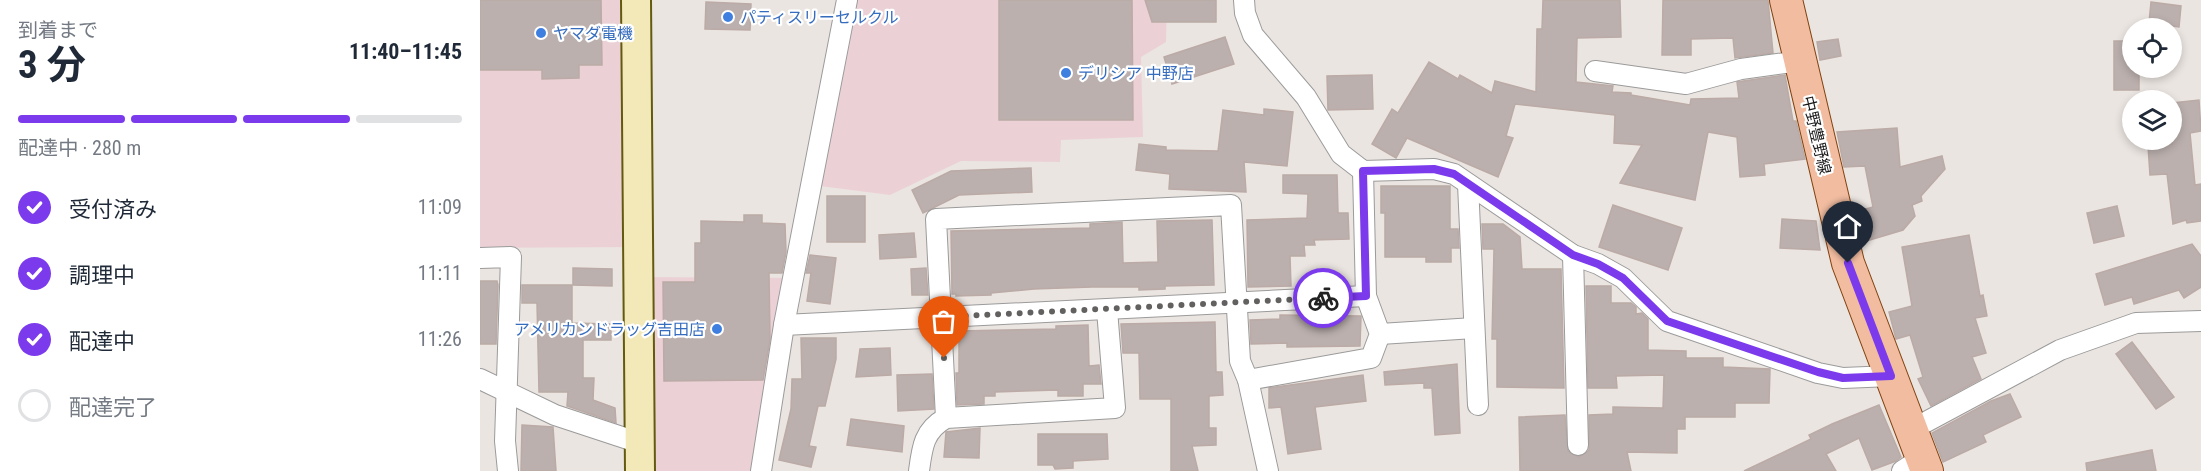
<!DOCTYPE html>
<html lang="ja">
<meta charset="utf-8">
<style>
:root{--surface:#fff;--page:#f6f6f7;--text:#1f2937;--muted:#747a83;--line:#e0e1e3;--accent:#7c3aed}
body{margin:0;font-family:"Roboto Condensed","Noto Sans JP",sans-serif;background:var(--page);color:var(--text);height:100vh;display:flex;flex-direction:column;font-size:22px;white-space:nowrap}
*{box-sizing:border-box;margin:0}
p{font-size:20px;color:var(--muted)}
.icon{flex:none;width:33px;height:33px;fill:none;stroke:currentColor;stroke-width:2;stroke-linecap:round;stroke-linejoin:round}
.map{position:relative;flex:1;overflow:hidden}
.details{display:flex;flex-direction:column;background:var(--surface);width:480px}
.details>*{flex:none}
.controls{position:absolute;left:1642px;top:18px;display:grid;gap:12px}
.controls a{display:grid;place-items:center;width:60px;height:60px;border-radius:50%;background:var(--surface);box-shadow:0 3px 9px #0003;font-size:30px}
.pin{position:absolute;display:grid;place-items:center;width:51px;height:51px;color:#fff;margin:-62px -26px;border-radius:50% 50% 50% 0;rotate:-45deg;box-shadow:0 0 6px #0007}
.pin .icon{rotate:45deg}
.courier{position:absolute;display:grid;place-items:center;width:60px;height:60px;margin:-30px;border:4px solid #7c3aed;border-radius:50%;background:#fff;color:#222;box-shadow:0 2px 8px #0007}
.headline em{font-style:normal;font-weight:700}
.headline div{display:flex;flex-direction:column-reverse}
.headline{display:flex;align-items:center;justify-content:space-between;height:102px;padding:0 18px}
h1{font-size:39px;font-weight:700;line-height:45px}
.bar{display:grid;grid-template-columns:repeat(4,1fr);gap:9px 6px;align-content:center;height:72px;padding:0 18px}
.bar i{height:8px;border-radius:4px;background:var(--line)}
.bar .current{background:var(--accent)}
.bar p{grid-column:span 4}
ol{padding:0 18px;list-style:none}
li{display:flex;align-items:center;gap:18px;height:66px}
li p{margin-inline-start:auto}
li .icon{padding:6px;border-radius:50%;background:var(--accent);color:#fff;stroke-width:4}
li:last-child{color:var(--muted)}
li i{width:33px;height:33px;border:3px solid var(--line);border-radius:50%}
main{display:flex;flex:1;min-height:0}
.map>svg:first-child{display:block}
.commercial{fill:#ebd1d6}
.building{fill:#bbb0ae;stroke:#bbaaa5;stroke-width:1.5}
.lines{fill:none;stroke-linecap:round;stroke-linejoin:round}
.street-casing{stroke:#9b9b9b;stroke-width:22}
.secondary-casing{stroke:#645a0f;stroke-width:32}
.primary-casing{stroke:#82420e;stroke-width:34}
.street{stroke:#fff;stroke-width:20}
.secondary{stroke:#f2e8b8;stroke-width:28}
.primary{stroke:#f1bca0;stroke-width:32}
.done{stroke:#636160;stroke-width:6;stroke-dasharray:0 10.8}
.route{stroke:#7c3aed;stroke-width:8}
.shop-dot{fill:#3f7fe0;stroke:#fff;stroke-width:2}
.labels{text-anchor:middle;stroke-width:4.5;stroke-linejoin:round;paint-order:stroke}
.shop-label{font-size:16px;fill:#366cbe;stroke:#fff;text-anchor:start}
.street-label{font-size:16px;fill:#1a1a1a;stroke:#fff}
</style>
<main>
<section class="details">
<div class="headline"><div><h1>3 分</h1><p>到着まで</p></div><em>11:40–11:45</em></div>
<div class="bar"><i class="current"></i><i class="current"></i><i class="current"></i><i></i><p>配達中 · 280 m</p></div>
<ol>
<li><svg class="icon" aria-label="check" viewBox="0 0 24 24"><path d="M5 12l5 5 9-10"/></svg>受付済み<p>11:09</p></li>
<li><svg class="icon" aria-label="check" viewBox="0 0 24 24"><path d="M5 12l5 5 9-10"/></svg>調理中<p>11:11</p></li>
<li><svg class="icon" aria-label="check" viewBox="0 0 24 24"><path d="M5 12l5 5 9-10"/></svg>配達中<p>11:26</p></li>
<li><i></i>配達完了</li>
</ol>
</section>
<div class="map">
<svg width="1721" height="471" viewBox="0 0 1721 471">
<rect width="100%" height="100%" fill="#ebe5e1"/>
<!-- commercial -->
<g class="commercial">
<polygon points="0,0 156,0 158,247 0,248"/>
<polygon points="367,0 687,0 686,42 661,57 663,137 581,140 580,162 481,161 410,195 332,185"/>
<polygon points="158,277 314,278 281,471 160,471"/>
</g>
<!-- building -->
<g class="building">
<polygon points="0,0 121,0 122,65 99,65 99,78 62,79 62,70 0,70"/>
<polygon points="519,0 652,0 653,120 519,120"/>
<polygon points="665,0 736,0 736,22 672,22"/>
<polygon points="1063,0 1140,0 1141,37 1097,38 1096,82 1133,86 1132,92 1151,93 1151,95 1210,105 1211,99 1259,98 1257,82 1305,75 1313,121 1316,121 1325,159 1284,164 1285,175 1260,177 1257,137 1228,132 1215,200 1140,183 1162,145 1134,143 1135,115 1035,104 1026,136 1033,138 1018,177 927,138 916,158 892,144 912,109 918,113 949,62 978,79 980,75 1012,93 1015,81 1056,92 1057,29 1062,29"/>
<polygon points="1183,0 1288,0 1293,53 1255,58 1253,38 1211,39 1211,55 1182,55"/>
<polygon points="226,2 271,4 270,30 225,29"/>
<polygon points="1671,2 1701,6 1699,27 1669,23"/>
<polygon points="745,37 754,64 692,84 684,57"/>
<polygon points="1358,39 1361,56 1340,60 1337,42"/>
<polygon points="1634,41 1653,41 1653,68 1659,68 1659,90 1634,90"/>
<polygon points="892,75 893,109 848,110 847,76"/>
<polygon points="1719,100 1721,131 1710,133 1715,185 1721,184 1721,221 1707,223 1706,220 1693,224 1687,174 1670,175 1668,146 1692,144 1692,103"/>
<polygon points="784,109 813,112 807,166 764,162 766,192 689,189 690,174 656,170 659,144 686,147 686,150 738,151 743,110 784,115"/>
<polygon points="1417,128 1420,167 1462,156 1465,169 1441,196 1442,201 1432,205 1435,216 1423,230 1383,242 1375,212 1393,207 1385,166 1364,167 1357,132"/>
<polygon points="551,168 552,192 479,195 443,213 432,190 471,171"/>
<polygon points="803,175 857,175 858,213 868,213 869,239 834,240 835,245 824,245 825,256 810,256 811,286 768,287 767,220 827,218 828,194 803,193"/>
<polygon points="901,186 970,186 970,229 978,229 979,248 971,248 971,262 946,262 946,257 905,257 905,213 901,213"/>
<rect x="347" y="196" width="38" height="46"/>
<polygon points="1133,205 1202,228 1188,270 1119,247"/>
<polygon points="1637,206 1644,236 1614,243 1607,213"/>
<polygon points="264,215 282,215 282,223 305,224 306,252 302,273 289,273 290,339 283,380 184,381 183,282 215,282 215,243 221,243 221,221 264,222"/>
<polygon points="1302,219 1336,221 1340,250 1300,248"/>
<polygon points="732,220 734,285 685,286 685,289 659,290 659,287 612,287 554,289 511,293 511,295 476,296 476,294 472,294 471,231 610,228 610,224 642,222 643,263 678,262 677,221"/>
<polygon points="1002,224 1023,224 1040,237 1042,269 1081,269 1084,388 1017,387 1017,339 1012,339 1014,249 1003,249"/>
<polygon points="434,233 436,257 400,259 399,235"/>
<polygon points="1489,235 1500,296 1503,295 1507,316 1495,318 1506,353 1492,357 1501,379 1451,406 1438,379 1443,377 1430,335 1416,339 1409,312 1432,306 1422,247"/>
<polygon points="1712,244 1721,256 1721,287 1704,298 1699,290 1654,304 1652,297 1625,305 1616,274"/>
<polygon points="330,255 356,258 350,304 327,301 331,273 326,273"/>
<polygon points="93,268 132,269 132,286 93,285"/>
<polygon points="446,268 448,295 432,295 431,269"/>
<polygon points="0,281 17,281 18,285 16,344 0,344"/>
<polygon points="42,285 92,285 92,323 131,324 131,340 103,340 103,378 114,378 113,400 135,408 136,423 87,406 88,392 59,392 57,303 42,303"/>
<polygon points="1106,286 1131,286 1131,303 1151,303 1156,307 1156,314 1162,313 1168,319 1168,350 1206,351 1206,358 1243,358 1243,367 1290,369 1289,403 1255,403 1255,417 1205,417 1205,429 1197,429 1197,453 1147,452 1151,471 1040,471 1039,417 1085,415 1088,451 1099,457 1109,450 1109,415 1133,414 1133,407 1183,408 1184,375 1136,376 1137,388 1108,388"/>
<polygon points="800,315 881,316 880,346 807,347 807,343 771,344 770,320 800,319"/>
<polygon points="735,322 736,372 742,372 743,395 729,396 729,428 736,428 736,445 712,446 718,471 691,471 691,399 660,399 659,353 643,353 641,324"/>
<polygon points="608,325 609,366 619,365 621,384 603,384 603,396 578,396 578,390 515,392 515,396 504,396 504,404 477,405 476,373 479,373 479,331 576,329 576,326"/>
<polygon points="321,338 356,338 356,359 345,406 338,406 329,446 336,447 331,467 299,460 311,409 312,379 322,379"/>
<polygon points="1652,342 1694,397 1676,409 1636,354"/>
<polygon points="410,348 411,375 376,377 380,349"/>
<polygon points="977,364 980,433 955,435 952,388 944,388 944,383 905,385 904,372"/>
<polygon points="452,374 454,409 418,411 417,375"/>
<polygon points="883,375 886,401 835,407 841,449 808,454 801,407 789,408 789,388"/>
<polygon points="1530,394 1541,417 1503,435 1506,442 1463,462 1452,433 1511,401"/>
<polygon points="1399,405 1421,457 1416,461 1392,470 1379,438 1346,454 1356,471 1264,471 1331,439 1329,435 1352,424"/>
<polygon points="371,419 424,426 422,452 367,445"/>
<polygon points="42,425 73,427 76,471 41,471"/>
<polygon points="500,428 499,458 464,457 466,432"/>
<polygon points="558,434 627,434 628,459 593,461 593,468 575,469 573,465 558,465"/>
<polygon points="1672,450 1676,471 1607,471 1606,463"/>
</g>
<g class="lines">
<defs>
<g id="street">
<polyline points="764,0 765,13 773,35 826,97 861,154 883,171 954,169 974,174 1093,255 1118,264 1143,278 1187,321 1338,373 1363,378 1411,376"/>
<polyline points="1115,71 1206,84 1261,69 1320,61"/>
<polyline points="988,184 998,405"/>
<polyline points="1093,255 1098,445"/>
<polyline points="0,258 31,257 25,441 28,471"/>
<polyline points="304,325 886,296"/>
<polyline points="900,334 994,328"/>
<polyline points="0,379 75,415 160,443"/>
<polyline points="768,380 891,358 900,334 886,296 883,171"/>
<polyline points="466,418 456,219 751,205 760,361 768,380 788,471"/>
<polyline points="1431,430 1580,350 1656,323 1721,321"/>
<polyline points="281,471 304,325 367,0"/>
<path d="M439,471C442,447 444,430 466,418L635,408L627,310"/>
<polyline points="1422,471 1442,458"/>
</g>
<polyline id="secondary" points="156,0 160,471"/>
<polyline id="primary" points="1306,0 1368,263 1447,471"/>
</defs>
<!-- street casing -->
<use href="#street" class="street-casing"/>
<!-- secondary casing -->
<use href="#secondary" class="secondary-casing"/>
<!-- primary casing -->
<use href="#primary" class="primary-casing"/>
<!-- street -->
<use href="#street" class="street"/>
<!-- secondary -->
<use href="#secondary" class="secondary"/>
<!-- primary -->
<use href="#primary" class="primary"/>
</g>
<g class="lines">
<!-- done -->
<polyline class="done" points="464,358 462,317 843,298"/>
<!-- route -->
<polyline class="route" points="843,298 886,296 883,171 954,169 974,174 1093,255 1118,264 1143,278 1187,321 1338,372 1363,378 1411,376 1368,263"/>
</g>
<!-- markers -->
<g class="shop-dot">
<circle cx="248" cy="17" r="6"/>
<circle cx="61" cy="33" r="6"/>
<circle cx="586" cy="73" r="6"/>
<circle cx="237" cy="329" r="6"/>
</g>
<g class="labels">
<!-- shop labels -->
<g class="shop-label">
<text x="260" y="23">パティスリーセルクル</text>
<text x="73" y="39">ヤマダ電機</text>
<text x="598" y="79">デリシア 中野店</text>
<text x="225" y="335" text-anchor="end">アメリカンドラッグ吉田店</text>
</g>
<!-- street labels -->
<g class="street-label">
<text transform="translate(1337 135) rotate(77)" y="6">中野豊野線</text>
</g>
</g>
</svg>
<div class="controls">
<a><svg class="icon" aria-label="locate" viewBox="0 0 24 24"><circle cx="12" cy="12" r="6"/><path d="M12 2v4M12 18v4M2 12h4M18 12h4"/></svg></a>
<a><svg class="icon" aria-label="layers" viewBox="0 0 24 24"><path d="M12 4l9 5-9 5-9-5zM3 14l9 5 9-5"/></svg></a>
</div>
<div class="pin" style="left:464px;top:358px;background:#ea580c"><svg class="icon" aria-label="bag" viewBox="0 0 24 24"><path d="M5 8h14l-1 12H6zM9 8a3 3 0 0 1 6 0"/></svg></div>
<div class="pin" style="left:1368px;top:263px;background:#1f2937"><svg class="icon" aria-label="home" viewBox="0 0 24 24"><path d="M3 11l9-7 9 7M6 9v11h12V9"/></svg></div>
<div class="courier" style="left:843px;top:298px"><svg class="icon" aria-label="bike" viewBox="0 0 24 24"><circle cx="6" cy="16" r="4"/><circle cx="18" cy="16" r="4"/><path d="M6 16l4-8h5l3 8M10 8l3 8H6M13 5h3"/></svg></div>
</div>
</main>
